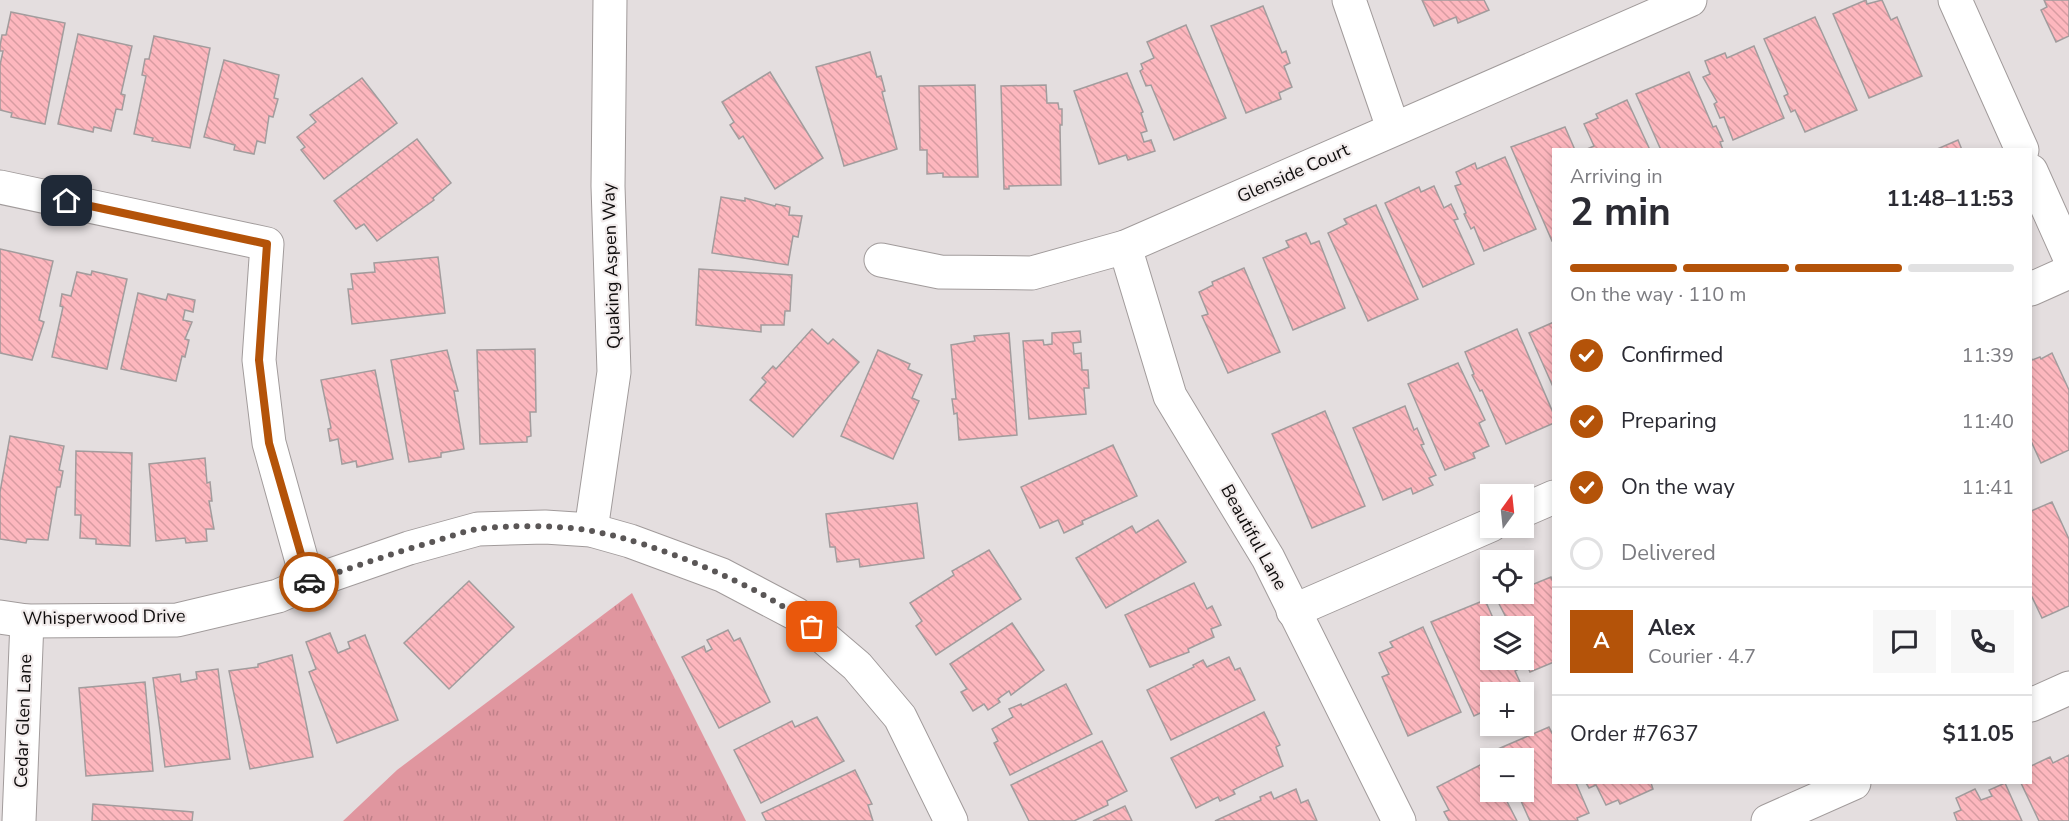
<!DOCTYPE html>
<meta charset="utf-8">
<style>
:root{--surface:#fff;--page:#f7f7f7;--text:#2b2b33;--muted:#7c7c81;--line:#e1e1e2;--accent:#b45309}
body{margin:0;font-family:"Nunito Sans",sans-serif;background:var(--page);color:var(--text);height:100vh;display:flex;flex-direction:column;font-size:22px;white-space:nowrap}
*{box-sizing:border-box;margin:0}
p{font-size:20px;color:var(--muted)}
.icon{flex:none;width:33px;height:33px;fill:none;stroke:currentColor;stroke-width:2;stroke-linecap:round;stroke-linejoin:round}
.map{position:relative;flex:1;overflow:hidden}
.sheet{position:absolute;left:1552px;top:148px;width:480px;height:636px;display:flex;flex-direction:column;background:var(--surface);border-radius:0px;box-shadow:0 3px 9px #0003}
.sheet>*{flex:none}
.needle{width:39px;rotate:15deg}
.buttons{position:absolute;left:1480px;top:484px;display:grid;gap:12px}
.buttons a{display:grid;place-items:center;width:54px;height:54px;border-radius:0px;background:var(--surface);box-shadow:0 3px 9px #0003;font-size:30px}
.pin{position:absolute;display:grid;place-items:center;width:51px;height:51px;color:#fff;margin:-26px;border-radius:12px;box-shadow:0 3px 9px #0006}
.courier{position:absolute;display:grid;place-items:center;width:60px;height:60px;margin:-30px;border:4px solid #b45309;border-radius:50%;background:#fff;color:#222;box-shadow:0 2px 8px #0007}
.summary em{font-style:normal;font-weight:700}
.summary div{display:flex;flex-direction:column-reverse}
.summary{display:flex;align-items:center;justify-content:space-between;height:102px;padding:0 18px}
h1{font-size:39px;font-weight:700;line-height:45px}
.bar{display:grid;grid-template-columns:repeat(4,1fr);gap:9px 6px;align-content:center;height:72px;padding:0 18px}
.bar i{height:8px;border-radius:4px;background:var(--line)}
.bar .active{background:var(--accent)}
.bar p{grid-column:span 4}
.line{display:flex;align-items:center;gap:15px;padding:0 18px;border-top:2px solid var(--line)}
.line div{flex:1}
.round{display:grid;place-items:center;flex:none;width:63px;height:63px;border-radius:0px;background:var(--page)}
ol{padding:0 18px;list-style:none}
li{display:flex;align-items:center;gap:18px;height:66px}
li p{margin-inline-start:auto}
li .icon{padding:6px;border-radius:50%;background:var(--accent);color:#fff;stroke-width:4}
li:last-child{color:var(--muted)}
li i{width:33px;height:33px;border:3px solid var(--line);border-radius:50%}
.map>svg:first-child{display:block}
.grass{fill:url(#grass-tufts)}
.building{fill:url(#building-back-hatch);stroke:#a29c9d;stroke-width:1.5}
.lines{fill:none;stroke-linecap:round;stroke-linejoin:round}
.minor-casing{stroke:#a19b9b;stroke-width:35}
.minor{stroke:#fff;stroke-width:33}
.done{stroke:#5a5656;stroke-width:6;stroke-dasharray:0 10.8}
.route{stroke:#b45309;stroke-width:8}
.labels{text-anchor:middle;stroke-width:4.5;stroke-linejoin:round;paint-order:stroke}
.street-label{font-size:18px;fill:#0f0d0d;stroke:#f2ecec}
</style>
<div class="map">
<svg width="2069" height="821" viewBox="0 0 2069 821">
<defs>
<pattern id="grass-tufts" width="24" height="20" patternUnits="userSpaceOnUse" patternTransform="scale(1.5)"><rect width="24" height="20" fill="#e0969f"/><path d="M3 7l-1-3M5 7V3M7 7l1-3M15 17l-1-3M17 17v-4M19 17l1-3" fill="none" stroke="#bf8088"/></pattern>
<pattern id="building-back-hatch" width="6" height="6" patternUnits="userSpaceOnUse" patternTransform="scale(1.5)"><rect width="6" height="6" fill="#fdb7be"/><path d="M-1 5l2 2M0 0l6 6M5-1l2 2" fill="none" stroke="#d89ca2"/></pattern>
</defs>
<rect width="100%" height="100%" fill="#e4dedf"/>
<!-- grass -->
<polygon class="grass" points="632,593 746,821 343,821 397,770"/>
<!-- building -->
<g class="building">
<polygon points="1422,0 1484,0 1489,10 1458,23 1456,17 1434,26"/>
<polygon points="1866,0 1867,4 1882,0 1891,20 1897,17 1922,76 1869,98 1833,14"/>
<polygon points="2044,0 2069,0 2069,36 2056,42 2041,10 2047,7"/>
<polygon points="1263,6 1282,53 1286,51 1290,63 1284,66 1292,87 1279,93 1281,99 1246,113 1211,26"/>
<polygon points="11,12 65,23 45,124 11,117 12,113 0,110 0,65 3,51 0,51 0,46 2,35 6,35"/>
<polygon points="1815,17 1857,110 1805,132 1795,110 1791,112 1784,96 1788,94 1764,39"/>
<polygon points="1186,25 1226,118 1174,140 1151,85 1146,86 1140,71 1143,69 1141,64 1154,58 1147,42"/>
<polygon points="78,34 132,46 121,94 125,95 122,110 116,109 111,131 94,127 93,132 58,124"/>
<polygon points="154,36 210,48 190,148 152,141 153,138 134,134 146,76 142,75 145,59 149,59"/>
<polygon points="1754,46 1784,118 1733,140 1724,117 1720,118 1714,104 1717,102 1703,77 1710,74 1705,61 1725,53 1727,58"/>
<polygon points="870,52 877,77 881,76 885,91 882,92 897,149 844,166 816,67"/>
<polygon points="224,60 279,75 274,98 278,99 273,117 269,116 265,143 257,141 254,154 234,150 235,145 204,137"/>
<polygon points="770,72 823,158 775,189 743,136 739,139 730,125 734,122 722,102"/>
<polygon points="1689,72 1713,127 1716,126 1723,141 1720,142 1723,150 1661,150 1636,94"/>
<polygon points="1127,73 1143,112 1141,113 1147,131 1141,133 1144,142 1151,140 1155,151 1128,160 1126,155 1099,164 1074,91"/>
<polygon points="362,78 397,123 324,179 301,150 305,147 297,137 316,122 310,115"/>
<polygon points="975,85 978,177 943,177 943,173 927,174 927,150 920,150 919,86"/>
<polygon points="1046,85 1047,103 1058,103 1059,109 1062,109 1062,125 1060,125 1061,185 1009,186 1009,189 1004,189 1001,86"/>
<polygon points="1627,100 1650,150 1585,150 1594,146 1584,124 1598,118 1596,114"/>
<polygon points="1565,127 1575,150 1554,150 1554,240 1552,241 1511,147"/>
<polygon points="417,139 451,183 433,198 434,200 377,241 364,224 356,229 334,201"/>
<polygon points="1958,140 1962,150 1935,150"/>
<polygon points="1505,157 1536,229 1484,251 1474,227 1471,229 1464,214 1466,213 1455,186 1461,184 1456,172 1475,163 1477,169"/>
<polygon points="1434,186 1444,208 1451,204 1458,219 1454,220 1474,264 1423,287 1385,203 1419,187 1421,192"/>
<polygon points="721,197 745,201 745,198 775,206 776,204 790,207 789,215 802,216 798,237 793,236 788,265 712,253"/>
<polygon points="1376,205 1418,299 1368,321 1328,233 1347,224 1344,219"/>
<polygon points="1306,233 1311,244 1319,241 1345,308 1293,330 1263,258 1289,247 1286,241"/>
<polygon points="0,249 53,261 39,320 44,322 32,360 0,353"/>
<polygon points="438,257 445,313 352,324 348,289 353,289 351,274 375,272 374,263"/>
<polygon points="1244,268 1280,352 1228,373 1202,316 1208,314 1199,292 1213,285 1212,282"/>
<polygon points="699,269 792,275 790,311 785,311 784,325 761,325 761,332 696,325"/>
<polygon points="92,271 127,279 107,369 52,357 63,307 60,306 62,294 71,296 77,272 91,275"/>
<polygon points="138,293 166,300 168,294 195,300 193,312 185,310 183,320 192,322 185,339 189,340 185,357 182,356 176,381 121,369"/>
<polygon points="1554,322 1554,389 1529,333"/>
<polygon points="812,329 828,344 833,339 859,362 793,437 750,400 766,382 762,378 773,366 776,369"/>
<polygon points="1517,329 1554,415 1554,423 1506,444 1482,390 1480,391 1472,375 1474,374 1465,352"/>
<polygon points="1080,331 1081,342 1073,343 1074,354 1081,353 1082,370 1088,370 1089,388 1084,388 1086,414 1029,419 1023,341 1043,340 1044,345 1052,344 1052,333"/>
<polygon points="1009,333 1017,435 959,440 957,413 954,414 952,399 956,399 951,345 975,341 974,336"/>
<polygon points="535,349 536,412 530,412 531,436 527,437 527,442 480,444 477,350"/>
<polygon points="447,350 458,391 454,391 464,449 441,453 441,457 409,462 391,360"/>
<polygon points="878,350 910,364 908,369 922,375 912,398 919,401 893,459 841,436"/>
<polygon points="2052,353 2069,390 2069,450 2041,463 2031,441 2031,357 2032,360 2040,357 2041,359"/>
<polygon points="1458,363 1485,420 1479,423 1489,446 1473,453 1475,458 1445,470 1408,384"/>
<polygon points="375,370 393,459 357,467 356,461 342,464 338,439 330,441 328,429 331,428 321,380"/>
<polygon points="1405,406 1414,430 1417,428 1424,444 1421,445 1436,475 1429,478 1433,485 1413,494 1411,488 1383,500 1353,428"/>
<polygon points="1325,411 1365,506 1312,528 1272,434"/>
<polygon points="10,436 64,446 59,470 63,471 60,487 57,487 48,540 27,539 26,543 0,539 0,492"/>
<polygon points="1113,445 1137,496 1082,521 1083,524 1064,533 1058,520 1040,528 1021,487"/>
<polygon points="76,451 132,453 130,546 96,544 96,539 80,538 81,515 75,515"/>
<polygon points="205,458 207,483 210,482 212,501 209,501 214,529 206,529 207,541 186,543 185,538 156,541 149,464"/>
<polygon points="2052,502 2069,539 2069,606 2042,618 2031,595 2031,511"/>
<polygon points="917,503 924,558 860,567 859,559 837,562 835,547 830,547 826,514"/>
<polygon points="1158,520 1186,562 1106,608 1076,558 1132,526 1136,533"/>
<polygon points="989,550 1021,599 936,655 916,626 922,621 910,603 954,575 952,571"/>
<polygon points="1551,577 1554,584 1554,662 1530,672 1524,659 1524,627 1511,627 1495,596 1524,594 1524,588"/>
<polygon points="469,581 514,627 449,689 404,643"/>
<polygon points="1194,583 1207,609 1212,606 1221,625 1211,629 1214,637 1188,649 1189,652 1150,667 1125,615"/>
<polygon points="1485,600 1497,627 1491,627 1491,660 1514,660 1519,669 1515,671 1525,693 1491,693 1491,708 1474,716 1431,622"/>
<polygon points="1012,623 1044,670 1011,695 1009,691 998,699 1000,702 988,710 984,704 973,711 961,692 967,689 950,664"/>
<polygon points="1423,627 1461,712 1408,736 1382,677 1389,674 1379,653 1393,647 1390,642"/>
<polygon points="728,630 734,641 740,638 770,702 719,728 682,657 704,646 706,652 712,649 707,640"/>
<polygon points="330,633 338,653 350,648 348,642 365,635 398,720 337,743 309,672 316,669 306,642"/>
<polygon points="292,655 313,757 250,769 229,671 258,667 258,664"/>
<polygon points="1229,657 1235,670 1240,668 1255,700 1171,740 1147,690 1194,667 1193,665 1203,660 1207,667"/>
<polygon points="218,669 230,759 165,767 153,678 180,674 181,682 197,679 196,672"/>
<polygon points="145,682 153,771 86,776 79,688"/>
<polygon points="1066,684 1092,734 1010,775 994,743 998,741 992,729 1013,717 1009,709 1021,704 1022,706"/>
<polygon points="1264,712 1280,745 1276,747 1283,766 1233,790 1235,794 1220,801 1218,797 1196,808 1171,758"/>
<polygon points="817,717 844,761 761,803 734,750 792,721 795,727"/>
<polygon points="1549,727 1554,737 1554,783 1576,783 1589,813 1577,818 1578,821 1530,821 1517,792 1524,792 1524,759 1502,759 1498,749"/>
<polygon points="1102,741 1127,791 1107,801 1108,805 1074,821 1029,821 1011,785"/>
<polygon points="2069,755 2069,821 2039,821 2021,783 2031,783 2031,766 2050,757 2053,763"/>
<polygon points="1486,762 1491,772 1491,792 1502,792 1517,821 1449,821 1444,812 1449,810 1437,787"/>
<polygon points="855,770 872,804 868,805 873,821 766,821 762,813"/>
<polygon points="1586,783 1651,783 1653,789 1620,804 1618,800 1606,805 1596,785 1589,788"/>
<polygon points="2005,783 2022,821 1957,821 1954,813 1961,810 1956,798 1975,789 1981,800 1992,796 1989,790"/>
<polygon points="1296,789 1301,803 1308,800 1317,821 1215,821 1261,800 1260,797 1271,792 1274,799"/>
<polygon points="93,804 193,812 192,821 92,821"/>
<polygon points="1125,806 1132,821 1093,821"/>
</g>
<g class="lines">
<defs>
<g id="minor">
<polyline points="1349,0 1393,128"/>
<polyline points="1955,0 2022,150"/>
<polyline points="2031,171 2069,256"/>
<polyline points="0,187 267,244 259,360 269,443 308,583"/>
<polyline points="1125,247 1170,396 1268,558 1399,821"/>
<polyline points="881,260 940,272 1032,273 1125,247 1690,0"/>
<polyline points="2031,289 2069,272"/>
<polyline points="1524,510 1554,497"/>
<polyline points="591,530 614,372 608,186 610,0"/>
<polyline points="1293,611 1491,525"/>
<polyline points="0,617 27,621 177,620 278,596 308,583 409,548 478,529 545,527 591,530 630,541 722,575 796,614 857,666 900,717 951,821"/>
<polyline points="2031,705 2069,688"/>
<polyline points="19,821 27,621"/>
<polyline points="1768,821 1854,783"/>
</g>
</defs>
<!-- minor casing -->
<use href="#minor" class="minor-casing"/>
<!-- minor -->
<use href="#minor" class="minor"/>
</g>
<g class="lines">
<!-- done -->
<path class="done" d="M309,582C352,568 395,552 439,540C452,536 465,531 478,529C508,525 563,525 592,531C653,542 765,587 812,627"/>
<!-- route -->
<polyline class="route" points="67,201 267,244 259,360 269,443 309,582"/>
</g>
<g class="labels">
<!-- street labels -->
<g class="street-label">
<text transform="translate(1293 173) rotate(-24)" y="6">Glenside Court</text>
<text transform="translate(611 266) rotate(-92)" y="6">Quaking Aspen Way</text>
<text transform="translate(1254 537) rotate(61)" y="6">Beautiful Lane</text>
<text transform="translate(104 617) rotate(-1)" y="6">Whisperwood Drive</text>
<text transform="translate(23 721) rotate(-88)" y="6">Cedar Glen Lane</text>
</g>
</g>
</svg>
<div class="buttons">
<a><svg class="needle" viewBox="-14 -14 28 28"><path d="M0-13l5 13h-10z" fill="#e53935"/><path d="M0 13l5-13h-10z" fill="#7c7c81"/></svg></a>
<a><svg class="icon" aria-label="locate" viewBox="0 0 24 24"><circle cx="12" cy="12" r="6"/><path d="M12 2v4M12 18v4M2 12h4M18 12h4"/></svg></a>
<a><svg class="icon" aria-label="layers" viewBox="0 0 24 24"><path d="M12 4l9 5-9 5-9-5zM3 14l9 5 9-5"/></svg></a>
<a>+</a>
<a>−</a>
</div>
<div class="pin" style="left:812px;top:627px;background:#ea580c"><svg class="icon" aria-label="bag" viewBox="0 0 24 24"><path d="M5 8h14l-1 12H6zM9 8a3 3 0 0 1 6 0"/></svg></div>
<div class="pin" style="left:67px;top:201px;background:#1f2937"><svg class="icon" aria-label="home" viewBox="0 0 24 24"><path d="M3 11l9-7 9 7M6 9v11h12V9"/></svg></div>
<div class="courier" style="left:309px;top:582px"><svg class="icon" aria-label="car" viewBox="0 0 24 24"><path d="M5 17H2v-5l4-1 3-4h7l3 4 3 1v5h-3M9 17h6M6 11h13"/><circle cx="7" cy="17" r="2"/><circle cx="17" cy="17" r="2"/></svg></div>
<section class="sheet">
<div class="summary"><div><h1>2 min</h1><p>Arriving in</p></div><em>11:48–11:53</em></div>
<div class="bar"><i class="active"></i><i class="active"></i><i class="active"></i><i></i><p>On the way · 110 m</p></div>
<ol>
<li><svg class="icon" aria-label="check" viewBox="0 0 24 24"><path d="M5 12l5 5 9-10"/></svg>Confirmed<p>11:39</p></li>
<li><svg class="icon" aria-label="check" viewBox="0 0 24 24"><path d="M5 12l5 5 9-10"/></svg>Preparing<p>11:40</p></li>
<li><svg class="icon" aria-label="check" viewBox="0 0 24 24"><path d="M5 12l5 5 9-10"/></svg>On the way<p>11:41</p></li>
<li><i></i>Delivered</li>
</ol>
<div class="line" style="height:108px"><b class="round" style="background:var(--accent);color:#fff">A</b><div><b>Alex</b><p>Courier · 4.7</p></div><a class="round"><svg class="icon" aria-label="chat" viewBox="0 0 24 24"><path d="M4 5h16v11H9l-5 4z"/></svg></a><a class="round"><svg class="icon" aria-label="phone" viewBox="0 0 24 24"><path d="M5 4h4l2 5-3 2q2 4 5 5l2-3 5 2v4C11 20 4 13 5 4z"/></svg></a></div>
<div class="line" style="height:78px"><div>Order #7637</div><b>$11.05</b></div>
</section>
</div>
